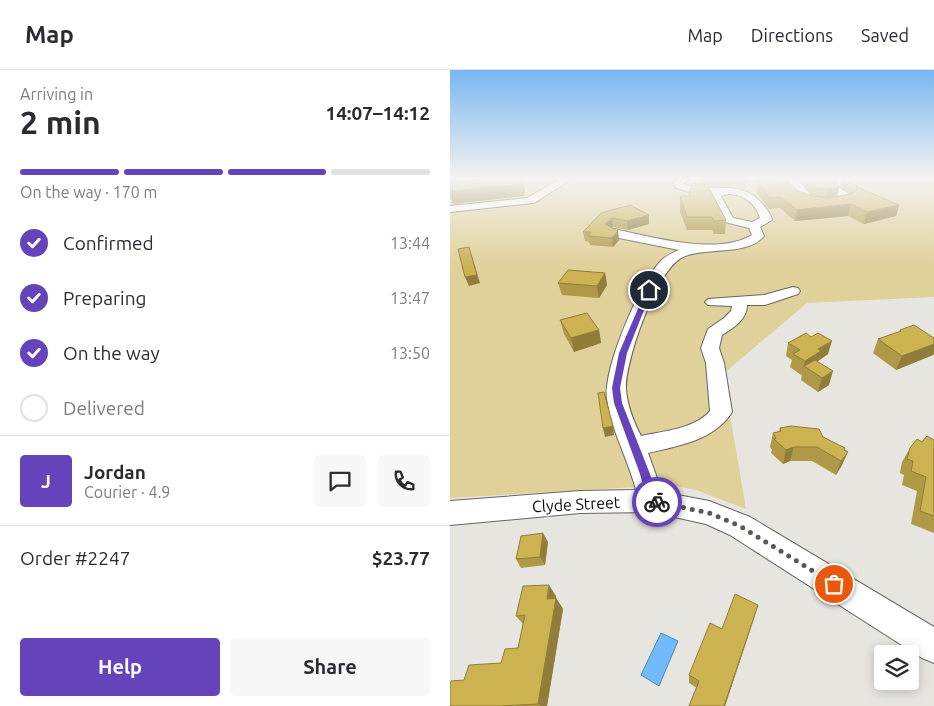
<!DOCTYPE html>
<meta charset="utf-8">
<style>
:root{--surface:#fff;--page:#f7f7f7;--text:#2b2b33;--muted:#7c7c81;--line:#e1e1e2;--accent:#6543bb}
body{margin:0;font-family:Ubuntu,sans-serif;background:var(--page);color:var(--text);height:100vh;display:flex;flex-direction:column;font-size:19px;white-space:nowrap}
*{box-sizing:border-box;margin:0}
p{font-size:16px;color:var(--muted)}
.icon{flex:none;width:28px;height:28px;fill:none;stroke:currentColor;stroke-width:2;stroke-linecap:round;stroke-linejoin:round}
.map{position:relative;flex:1;overflow:hidden}
.sheet{display:flex;flex-direction:column;background:var(--surface);width:450px}
.sheet>*{flex:none}
.buttons{position:absolute;left:424px;top:575px;display:grid;gap:10px}
.buttons a{display:grid;place-items:center;width:45px;height:45px;border-radius:5px;background:var(--surface);box-shadow:0 2px 12px #0003;font-size:25px}
.pin{position:absolute;display:grid;place-items:center;width:42px;height:42px;color:#fff;margin:-21px;border:2px solid #fff;border-radius:50%;box-shadow:0 1px 5px #0007}
.courier{position:absolute;display:grid;place-items:center;width:50px;height:50px;margin:-25px;border:4px solid #6543bb;border-radius:50%;background:#fff;color:#222;box-shadow:0 1px 6px #0007}
.overview em{font-style:normal;font-weight:700}
.overview div{display:flex;flex-direction:column-reverse}
.overview{display:flex;align-items:center;justify-content:space-between;height:85px;padding:0 20px}
h1{font-size:32px;font-weight:700;line-height:38px}
.bar{display:grid;grid-template-columns:repeat(4,1fr);gap:8px 5px;align-content:center;height:60px;padding:0 20px}
.bar i{height:6px;border-radius:4px;background:var(--line)}
.bar .current{background:var(--accent)}
.bar p{grid-column:span 4}
.line{display:flex;align-items:center;gap:12px;padding:0 20px;border-top:1px solid var(--line)}
.line div{flex:1}
.round{display:grid;place-items:center;flex:none;width:52px;height:52px;border-radius:5px;background:var(--page)}
ol{padding:0 20px;list-style:none}
li{display:flex;align-items:center;gap:15px;height:55px}
li p{margin-inline-start:auto}
li .icon{padding:5px;border-radius:50%;background:var(--accent);color:#fff;stroke-width:4}
li:last-child{color:var(--muted)}
li i{width:28px;height:28px;border:2px solid var(--line);border-radius:50%}
.action{display:flex;gap:10px;margin-top:auto;padding:10px 20px}
.action a{flex:1;height:58px;border-radius:5px;background:var(--accent);color:#fff;font-size:20px;font-weight:700;line-height:58px;text-align:center}
.action a+a{background:var(--page);color:var(--text)}
header{display:flex;align-items:center;gap:30px;box-sizing:border-box;height:70px;padding:0 25px;background:var(--surface);border-bottom:1px solid var(--line)}
header strong{font-size:24px}
nav{display:flex;gap:28px;margin-inline-start:auto;font-size:18px}
main{display:flex;flex:1;min-height:0}
.map>svg:first-child{display:block}
.green{fill:#e0d099}
.water{fill:#71bafc;stroke:#5386b3}
.lines{fill:none;stroke-linecap:round;stroke-linejoin:round}
.minor-casing{stroke:#656460;stroke-width:2}
.minor{fill:#fff;fill-rule:evenodd}
.wall{fill:#af9946}
.shaded-wall{fill:#8f7d39}
.building{fill:#ccb251;stroke:#8f7d39}
.route{fill:#6543bb}
.done{stroke:#595855;stroke-width:5;stroke-dasharray:0 9}
.labels{text-anchor:middle;stroke-width:4;stroke-linejoin:round;paint-order:stroke}
.near-street-label{font-size:16px;fill:#0c0c0a;stroke:#fff}
</style>
<header>
<strong>Map</strong>
<nav><a>Map</a><a>Directions</a><a>Saved</a></nav>
</header>
<main>
<section class="sheet">
<div class="overview"><div><h1>2 min</h1><p>Arriving in</p></div><em>14:07–14:12</em></div>
<div class="bar"><i class="current"></i><i class="current"></i><i class="current"></i><i></i><p>On the way · 170 m</p></div>
<ol>
<li><svg class="icon" aria-label="check" viewBox="0 0 24 24"><path d="M5 12l5 5 9-10"/></svg>Confirmed<p>13:44</p></li>
<li><svg class="icon" aria-label="check" viewBox="0 0 24 24"><path d="M5 12l5 5 9-10"/></svg>Preparing<p>13:47</p></li>
<li><svg class="icon" aria-label="check" viewBox="0 0 24 24"><path d="M5 12l5 5 9-10"/></svg>On the way<p>13:50</p></li>
<li><i></i>Delivered</li>
</ol>
<div class="line" style="height:90px"><b class="round" style="background:var(--accent);color:#fff">J</b><div><b>Jordan</b><p>Courier · 4.9</p></div><a class="round"><svg class="icon" aria-label="chat" viewBox="0 0 24 24"><path d="M4 5h16v11H9l-5 4z"/></svg></a><a class="round"><svg class="icon" aria-label="phone" viewBox="0 0 24 24"><path d="M5 4h4l2 5-3 2q2 4 5 5l2-3 5 2v4C11 20 4 13 5 4z"/></svg></a></div>
<div class="line" style="height:65px"><div>Order #2247</div><b>$23.77</b></div>
<div class="action"><a>Help</a><a>Share</a></div>
</section>
<div class="map">
<svg width="484" height="636" viewBox="0 0 484 636">
<rect width="100%" height="100%" fill="#e7e5e0"/>
<!-- green -->
<polygon class="green" points="0,108 484,108 484,227 357,233 273,304 296,439 246,420 221,415 0,428"/>
<!-- water -->
<polygon class="water" points="211,563 228,571 209,616 191,605"/>
<g class="lines">
<defs>
<g id="minor">
<polygon points="112,108 123,108 84,133 0,142 0,136 77,128"/>
<path d="M229,108H241L233,114C264,123 293,108 314,136C318,141 321,144 322,150L310,157L314,166C297,187 253,176 231,188C206,202 175,291 176,319C177,336 184,352 191,366C213,361 245,359 260,341L256,293L251,278L258,259L274,248L281,241L282,236L258,235L255,232L258,229L314,225L343,217L348,218L350,221L348,224L315,235H297C297,250 283,258 272,265L269,278L274,293L282,342C265,370 228,376 198,383L212,422L259,431L300,447L484,557V593L472,588L280,465L256,454L202,442L130,443L0,455V431L130,421L186,420C178,389 161,360 157,329C153,299 189,214 210,192C215,186 222,183 229,180L164,167L158,163L164,159C202,167 267,186 302,165L299,158L275,152L262,125L246,124L226,118L223,112ZM278,124C293,124 306,133 310,148L302,152L283,148L271,126Z"/>
<polygon points="337,108 347,108 363,128 362,130 346,130 333,116 339,112"/>
<polygon points="372,108 382,108 386,115 402,126 402,130 377,137 373,136 372,134 373,132 390,127 379,119"/>
</g>
</defs>
<!-- minor casing -->
<use href="#minor" class="minor-casing"/>
<!-- minor -->
<use href="#minor" class="minor"/>
</g>
<!-- wall -->
<g class="wall">
<polygon points="249,108 336,108 336,110 348,121 363,126 349,108 378,108 387,126 400,124 390,115 391,109 449,135 446,146 414,154 398,146 345,151 330,138 319,139 306,122 307,112 299,112 293,115 278,116 258,115 276,150 275,164 264,164 262,160 237,160 230,142 230,126 239,126 239,122 252,114"/>
<polygon points="151,143 199,145 199,154 178,160 163,157 162,158 168,161 169,170 163,177 140,175 139,172 135,171 133,162"/>
<polygon points="155,203 157,215 149,228 112,225 108,213"/>
<polygon points="110,250 149,260 151,273 124,282 114,264"/>
<polygon points="450,260 483,285 446,300 423,283 428,269 449,262"/>
<polygon points="338,273 378,284 368,291 368,292 379,315 368,322 351,310 352,304 351,305 340,297 342,290 336,286"/>
<polygon points="330,358 373,367 395,380 392,395 386,405 362,391 340,391 333,394 321,383 322,380 320,377 323,363 329,362"/>
<polygon points="484,370 484,463 461,454 467,421 452,415 454,405 450,403 452,392 460,378 472,372"/>
<polygon points="98,472 95,495 71,498 66,489"/>
<polygon points="106,526 106,528 113,539 97,636 0,636 14,610 51,593 68,578 73,554 66,546"/>
<polygon points="305,546 275,636 239,636 247,618 239,613 239,605 272,559"/>
</g>
<!-- shaded-wall -->
<g class="shaded-wall">
<polygon points="71,108 75,119 74,126 3,134 0,126 0,121"/>
<polygon points="294,108 299,108 299,112 293,115"/>
<polygon points="389,117 387,127 376,129 378,119"/>
<polygon points="401,134 398,146 345,151 347,140"/>
<polygon points="449,135 446,146 414,154 417,142"/>
<polygon points="199,145 199,154 178,160 177,151"/>
<polygon points="162,148 163,157 156,164 155,154"/>
<polygon points="168,161 169,170 163,177 162,168"/>
<polygon points="19,177 30,213 19,216 15,207"/>
<polygon points="155,203 157,215 149,228 147,216"/>
<polygon points="149,260 151,273 124,282 121,268"/>
<polygon points="382,271 378,284 368,291 367,295 354,296 351,305 355,291 368,279"/>
<polygon points="484,274 484,284 483,285 446,300 452,286"/>
<polygon points="383,301 379,315 368,322 372,308"/>
<polygon points="163,356 164,365 155,367 153,358"/>
<polygon points="344,377 340,391 333,394 336,380"/>
<polygon points="398,382 392,395 386,405 391,391"/>
<polygon points="93,463 98,472 95,495 90,487"/>
<polygon points="99,515 106,526 104,540 97,529"/>
<polygon points="106,528 113,539 97,636 91,636 88,634"/>
<polygon points="308,535 275,636 274,636"/>
</g>
<!-- building -->
<g class="building">
<polygon points="53,108 71,108 71,114 0,121 0,117 2,112"/>
<polygon points="358,108 378,108 379,110 389,117 378,119 366,118"/>
<polygon points="391,109 393,109 411,119 407,117 406,119 404,120"/>
<polygon points="337,110 348,121 362,126 378,128 401,124 407,120 407,117 449,135 417,142 401,134 347,140 331,127 320,128 307,111"/>
<polygon points="244,113 257,115 276,150 264,151 262,147 237,147 230,126 240,126 239,122"/>
<polygon points="180,135 199,145 177,151 162,148 155,154 168,161 162,168 138,166 141,162 133,162 151,143"/>
<polygon points="19,177 27,205 15,207 8,179"/>
<polygon points="118,200 155,203 147,216 108,213"/>
<polygon points="137,243 149,260 121,268 110,250"/>
<polygon points="464,255 484,268 484,274 452,286 428,269 451,261 450,260"/>
<polygon points="356,263 361,267 368,263 382,271 368,279 371,281 355,291 343,284 350,280 338,273"/>
<polygon points="365,290 383,301 372,308 354,296"/>
<polygon points="154,322 163,356 153,358 148,323"/>
<polygon points="341,356 369,359 373,367 395,378 394,380 398,382 391,391 367,377 344,377 336,380 324,369 326,368 323,363 331,361 330,358"/>
<polygon points="477,366 484,370 484,446 470,441 476,407 461,401 463,391 457,389 460,378 467,369 472,372"/>
<polygon points="93,463 90,487 66,489 71,466"/>
<polygon points="99,515 97,529 106,528 88,634 51,636 0,636 0,615 1,611 14,610 19,595 51,593 55,579 68,578 75,545 66,546 73,516"/>
<polygon points="285,524 308,535 274,636 239,636 249,611 239,605 260,553 272,559"/>
</g>
<!-- sky -->
<linearGradient id="sky" x2="0" y2="1"><stop stop-color="#78b6f0"/><stop offset="0.55" stop-color="#f4f3f1"/><stop offset="1" stop-color="#f4f3f1" stop-opacity="0"/></linearGradient>
<rect width="484" height="197" fill="url(#sky)"/>
<!-- route -->
<polygon class="route" points="199,218 202,220 177,283 170,318 172,333 200,404 207,427 211,429 213,432 207,437 199,434 197,431 190,404 164,333 162,318 169,283 196,220"/>
<g class="lines">
<!-- done -->
<polyline class="done" points="207,432 259,443 290,456 384,514"/>
</g>
<g class="labels">
<!-- near-street labels -->
<g class="near-street-label">
<text transform="translate(126 434) rotate(-3)" y="6">Clyde Street</text>
</g>
</g>
</svg>
<div class="buttons">
<a><svg class="icon" aria-label="layers" viewBox="0 0 24 24"><path d="M12 4l9 5-9 5-9-5zM3 14l9 5 9-5"/></svg></a>
</div>
<div class="pin" style="left:384px;top:514px;background:#ea580c"><svg class="icon" aria-label="bag" viewBox="0 0 24 24"><path d="M5 8h14l-1 12H6zM9 8a3 3 0 0 1 6 0"/></svg></div>
<div class="pin" style="left:199px;top:220px;background:#1f2937"><svg class="icon" aria-label="home" viewBox="0 0 24 24"><path d="M3 11l9-7 9 7M6 9v11h12V9"/></svg></div>
<div class="courier" style="left:207px;top:432px"><svg class="icon" aria-label="bike" viewBox="0 0 24 24"><circle cx="6" cy="16" r="4"/><circle cx="18" cy="16" r="4"/><path d="M6 16l4-8h5l3 8M10 8l3 8H6M13 5h3"/></svg></div>
</div>
</main>
